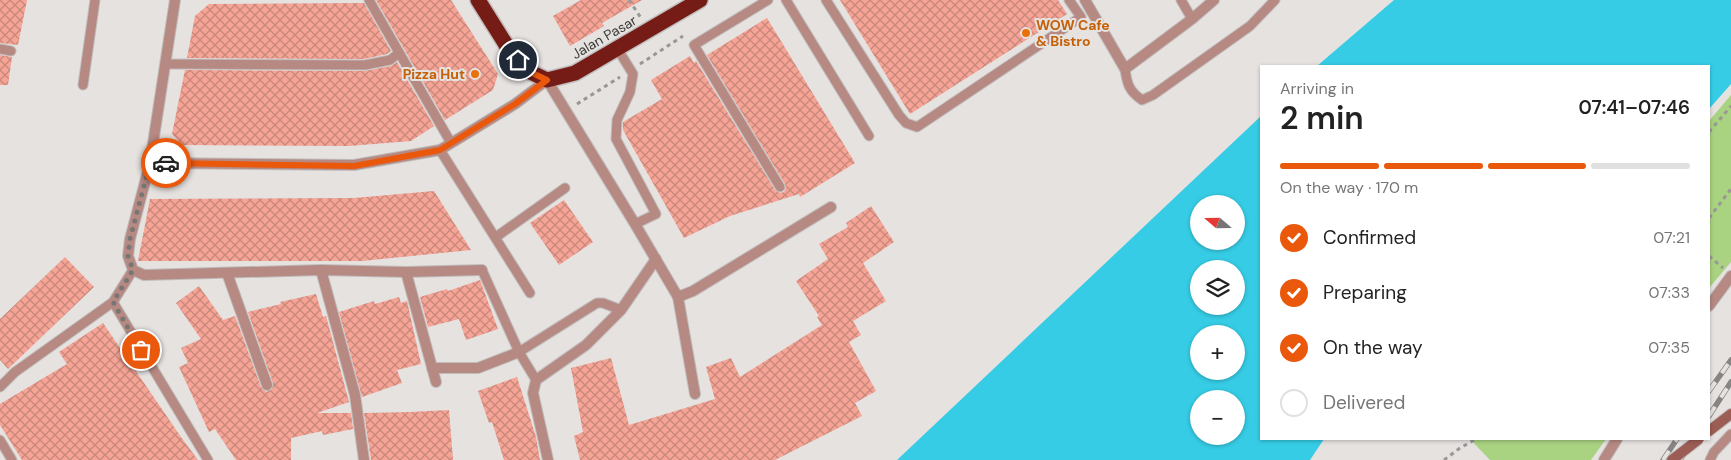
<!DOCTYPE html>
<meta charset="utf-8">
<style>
:root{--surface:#fff;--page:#f2f2f2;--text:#222;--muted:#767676;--line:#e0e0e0;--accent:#ea580c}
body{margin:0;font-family:"DM Sans",sans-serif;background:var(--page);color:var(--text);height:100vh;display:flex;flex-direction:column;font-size:19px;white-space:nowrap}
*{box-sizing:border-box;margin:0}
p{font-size:16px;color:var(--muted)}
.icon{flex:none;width:28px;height:28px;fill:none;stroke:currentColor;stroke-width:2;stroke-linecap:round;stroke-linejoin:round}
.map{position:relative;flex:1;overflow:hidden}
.side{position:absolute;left:1260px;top:65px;width:450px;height:375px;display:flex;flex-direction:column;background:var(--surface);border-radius:0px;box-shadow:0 1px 4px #0004}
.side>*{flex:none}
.needle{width:32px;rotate:290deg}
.fabs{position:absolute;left:1190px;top:195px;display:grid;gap:10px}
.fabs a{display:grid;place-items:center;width:55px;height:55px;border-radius:50%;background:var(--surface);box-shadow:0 1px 4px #0004;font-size:25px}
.pin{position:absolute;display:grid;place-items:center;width:42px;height:42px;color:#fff;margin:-21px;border:2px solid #fff;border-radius:50%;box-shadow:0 1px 5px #0007}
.courier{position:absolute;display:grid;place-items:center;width:50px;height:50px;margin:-25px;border:4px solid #ea580c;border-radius:50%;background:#fff;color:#222;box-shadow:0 1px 6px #0007}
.overview em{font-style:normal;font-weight:600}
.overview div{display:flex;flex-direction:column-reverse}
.overview{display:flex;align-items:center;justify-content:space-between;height:85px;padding:0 20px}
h1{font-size:32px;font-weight:600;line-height:38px}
.bar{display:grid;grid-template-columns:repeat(4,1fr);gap:8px 5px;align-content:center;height:60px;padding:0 20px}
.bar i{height:6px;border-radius:4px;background:var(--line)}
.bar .active{background:var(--accent)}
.bar p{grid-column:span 4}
ol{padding:0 20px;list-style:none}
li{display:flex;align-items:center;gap:15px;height:55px}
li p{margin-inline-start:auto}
li .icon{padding:5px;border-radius:50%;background:var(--accent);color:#fff;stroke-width:4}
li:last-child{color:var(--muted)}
li i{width:28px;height:28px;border:2px solid var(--line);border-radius:50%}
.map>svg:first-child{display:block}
.green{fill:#a9d281}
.water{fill:#36cce5;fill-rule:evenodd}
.building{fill:url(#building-cross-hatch)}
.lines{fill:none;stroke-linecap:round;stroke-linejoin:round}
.lane-casing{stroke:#c0bdbc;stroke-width:11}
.street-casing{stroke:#c0bdbc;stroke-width:12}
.secondary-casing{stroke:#c0bdbc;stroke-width:12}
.highway-casing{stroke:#c0bdbc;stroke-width:18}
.path{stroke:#999796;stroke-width:3;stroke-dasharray:4 4;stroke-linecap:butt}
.lane{stroke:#b68983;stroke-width:9}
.street{stroke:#b68983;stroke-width:10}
.secondary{stroke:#9c5d55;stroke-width:10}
.highway{stroke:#751c17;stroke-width:15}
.rail-casing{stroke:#878584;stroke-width:5.5}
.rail{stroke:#e5e2e0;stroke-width:4;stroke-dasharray:11;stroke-linecap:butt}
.secondary-bridge-casing{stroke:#c0bdbc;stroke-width:12;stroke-linecap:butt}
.secondary-bridge{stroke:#9c5d55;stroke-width:10}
.done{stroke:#787675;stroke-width:5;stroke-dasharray:0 9}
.route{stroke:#ea580c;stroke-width:6}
.food-dot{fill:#e8710a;stroke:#e5e2e0;stroke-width:2}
.labels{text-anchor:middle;stroke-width:4;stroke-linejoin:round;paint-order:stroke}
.food-label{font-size:14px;font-weight:bold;fill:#c56008;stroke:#e5e2e0;text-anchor:start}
.street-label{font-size:14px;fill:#3d3c3b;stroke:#e5e2e0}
</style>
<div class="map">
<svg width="1731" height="460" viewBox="0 0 1731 460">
<defs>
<pattern id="building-cross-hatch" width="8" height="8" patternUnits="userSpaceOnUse" patternTransform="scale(1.25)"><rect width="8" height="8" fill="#f5a495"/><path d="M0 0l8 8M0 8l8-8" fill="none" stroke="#c8877b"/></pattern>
</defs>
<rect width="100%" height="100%" fill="#e5e2e0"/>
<!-- green -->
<g class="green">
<polygon points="1731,95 1731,262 1709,288 1709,121"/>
<polygon points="1470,439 1606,439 1591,460 1490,460"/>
</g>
<!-- water -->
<g class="water">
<polygon points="1394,0 1731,0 1731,84 1709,109 1709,66 1317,66"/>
<path d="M1261,116V439H1324L1310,460H897ZM1199,204H1236V241H1199ZM1199,269H1236V306H1199ZM1199,334H1236V371H1199ZM1199,399H1236V436H1199Z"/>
</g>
<!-- building -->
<g class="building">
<polygon points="0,0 27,0 18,45 0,43"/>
<polygon points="376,0 451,0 498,74 493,90 445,120"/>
<polygon points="581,0 642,0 602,23 604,26 570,46 553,16"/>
<polygon points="840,0 1058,0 1067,14 910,114"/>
<polygon points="364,3 391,51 387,54 364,59 187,58 195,16 209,4"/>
<polygon points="767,18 855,163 800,197 799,194 730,216 684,238 623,130 623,122 662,99 651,80 690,56 694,63 696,61 775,190 780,193 784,192 786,187 785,184 707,55"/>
<polygon points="0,55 12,57 8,85 0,85"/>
<polygon points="397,62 434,126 411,141 349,146 182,145 172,134 185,70 365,71 391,66"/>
<polygon points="434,191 471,250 362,261 138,261 150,199 354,198"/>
<polygon points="564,200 593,242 559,265 530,223"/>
<polygon points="871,206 894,242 863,263 886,301 853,321 861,335 849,342 876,391 855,403 862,416 775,460 580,460 574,436 583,432 571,368 611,358 629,425 715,399 706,367 731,358 740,377 822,325 817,317 819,316 796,281 828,259 819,244 848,227 846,223"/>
<polygon points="65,257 94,287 8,369 0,360 0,319"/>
<polygon points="480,280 498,329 466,340 459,319 428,327 420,297 447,289 448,291"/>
<polygon points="199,286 223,320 235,316 261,387 266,392 272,389 273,383 248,312 281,304 280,302 316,294 323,317 326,316 349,402 317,413 351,413 353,429 323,435 322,431 291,438 291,460 236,460 215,429 209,432 179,367 188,363 181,348 201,339 176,303"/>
<polygon points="399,297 401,303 407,301 421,364 397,370 402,383 362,397 339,312 374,301 375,304"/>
<polygon points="103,323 181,437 198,460 22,460 0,425 0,404 67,364 59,352"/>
<polygon points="517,377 536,437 540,460 504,460 492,422 489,423 478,391"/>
<polygon points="449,410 453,460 371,460 364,413 411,412"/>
</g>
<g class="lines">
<defs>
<g id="lane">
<polyline points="369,0 451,143"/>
<polyline points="768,0 694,45 780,187"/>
<polyline points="786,0 869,136"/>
<polyline points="826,0 899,115 906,123 917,127 1081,17 1069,0"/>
<polyline points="1181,0 1192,19"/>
<polyline points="617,48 633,74 630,92 617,120 616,139 656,214 635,224"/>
<polyline points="0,49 11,51"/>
<polyline points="166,64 365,65 390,60 399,53"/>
<path d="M1125,69C1127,84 1129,91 1142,100L1153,95L1250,26L1275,0"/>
<polyline points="83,85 95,0"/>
<polyline points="440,150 530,293"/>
<polyline points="496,237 565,188"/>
<polyline points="482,270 519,352 536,380"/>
<polyline points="113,302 208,460"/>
<polyline points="519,352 597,303 603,303 621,310"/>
<polyline points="0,387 15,372 113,302 133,270"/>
<polyline points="0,440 12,460"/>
<polyline points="1710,460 1714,452 1731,434"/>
</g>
<g id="street">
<polyline points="175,0 150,163 130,239 128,256 133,270 144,275 321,270 406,272 482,270"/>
<polyline points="1085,0 1125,69 1192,19 1214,0"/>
<polyline points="150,163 354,165 440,150 515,104 547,80 635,224 678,297 695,394"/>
<polyline points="321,270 355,395 364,460"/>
<polyline points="406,272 436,382"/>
<polyline points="227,273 267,385"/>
<polyline points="678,297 693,291 831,207"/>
<polyline points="1709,306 1731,276"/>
<polyline points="432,368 478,368 519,352"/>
<polyline points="548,460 533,393 536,380 586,345 621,310 656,259"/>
<polyline points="1604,460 1617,439"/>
</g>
<polyline id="secondary" points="1709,431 1731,414"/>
<polyline id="highway" points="478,0 510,51 526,70 547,80 575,73 700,0"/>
</defs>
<!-- lane casing -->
<use href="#lane" class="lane-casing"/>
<!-- street casing -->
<use href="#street" class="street-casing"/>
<!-- secondary casing -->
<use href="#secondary" class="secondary-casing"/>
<!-- highway casing -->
<use href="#highway" class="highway-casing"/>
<!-- path -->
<g class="path">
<polyline points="629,0 641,18"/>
<polyline points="640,64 683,36"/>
<polyline points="577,104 620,77"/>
<polyline points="1709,132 1731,106"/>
<polyline points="1709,218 1731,189"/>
<polyline points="1709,256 1723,268"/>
<polyline points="1444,460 1460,448 1476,439"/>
</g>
<!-- lane -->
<use href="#lane" class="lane"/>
<!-- street -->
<use href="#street" class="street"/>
<!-- secondary -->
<use href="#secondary" class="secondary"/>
<!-- highway -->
<use href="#highway" class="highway"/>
<defs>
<g id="rail">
<polyline points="1709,391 1731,360"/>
<polyline points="1709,416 1731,382"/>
<polyline points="1663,460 1677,439"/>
<polyline points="1680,460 1694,439"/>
</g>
</defs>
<!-- rail casing -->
<use href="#rail" class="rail-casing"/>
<!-- rail -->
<use href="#rail" class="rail"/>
<defs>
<polyline id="secondary-bridge" points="1672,460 1699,439"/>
</defs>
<!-- secondary-bridge casing -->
<use href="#secondary-bridge" class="secondary-bridge-casing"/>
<!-- secondary-bridge -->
<use href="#secondary-bridge" class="secondary-bridge"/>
</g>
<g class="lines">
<!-- done -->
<polyline class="done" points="141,350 113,302 133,270 128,256 130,239 150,163 166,163"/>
<!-- route -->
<polyline class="route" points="166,163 354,166 440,150 515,104 547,80 526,70 518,60"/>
</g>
<!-- markers -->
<g class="food-dot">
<circle cx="1026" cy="33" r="5"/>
<circle cx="475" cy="74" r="5"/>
</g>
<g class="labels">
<!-- food labels -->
<g class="food-label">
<text x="1036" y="30">WOW Cafe<tspan x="1036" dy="16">&amp; Bistro</tspan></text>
<text x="465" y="79" text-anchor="end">Pizza Hut</text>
</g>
<!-- street labels -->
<g class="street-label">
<text transform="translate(604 37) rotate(-30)" y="5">Jalan Pasar</text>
</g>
</g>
</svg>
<div class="fabs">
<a><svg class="needle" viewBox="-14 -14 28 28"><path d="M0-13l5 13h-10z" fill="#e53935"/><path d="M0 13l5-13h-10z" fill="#767676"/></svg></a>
<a><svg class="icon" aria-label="layers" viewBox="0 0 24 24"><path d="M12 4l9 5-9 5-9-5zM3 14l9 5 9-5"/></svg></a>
<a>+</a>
<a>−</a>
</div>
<div class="pin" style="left:141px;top:350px;background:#ea580c"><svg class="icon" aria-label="bag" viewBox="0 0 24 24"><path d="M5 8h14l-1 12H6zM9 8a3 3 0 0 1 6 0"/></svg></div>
<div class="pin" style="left:518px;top:60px;background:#1f2937"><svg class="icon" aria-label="home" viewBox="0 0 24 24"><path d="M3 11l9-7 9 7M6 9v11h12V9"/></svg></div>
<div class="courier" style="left:166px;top:163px"><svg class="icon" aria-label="car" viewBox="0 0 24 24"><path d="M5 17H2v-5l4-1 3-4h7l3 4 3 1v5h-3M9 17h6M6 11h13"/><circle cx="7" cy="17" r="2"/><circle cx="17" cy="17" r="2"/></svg></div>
<section class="side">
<div class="overview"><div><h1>2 min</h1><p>Arriving in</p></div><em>07:41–07:46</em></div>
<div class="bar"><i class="active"></i><i class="active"></i><i class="active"></i><i></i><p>On the way · 170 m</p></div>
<ol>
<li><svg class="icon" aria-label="check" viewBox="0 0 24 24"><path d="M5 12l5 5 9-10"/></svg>Confirmed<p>07:21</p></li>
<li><svg class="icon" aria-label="check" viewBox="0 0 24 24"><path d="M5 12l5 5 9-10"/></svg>Preparing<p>07:33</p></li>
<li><svg class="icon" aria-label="check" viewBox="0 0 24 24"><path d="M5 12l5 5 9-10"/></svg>On the way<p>07:35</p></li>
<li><i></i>Delivered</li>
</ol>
</section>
</div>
